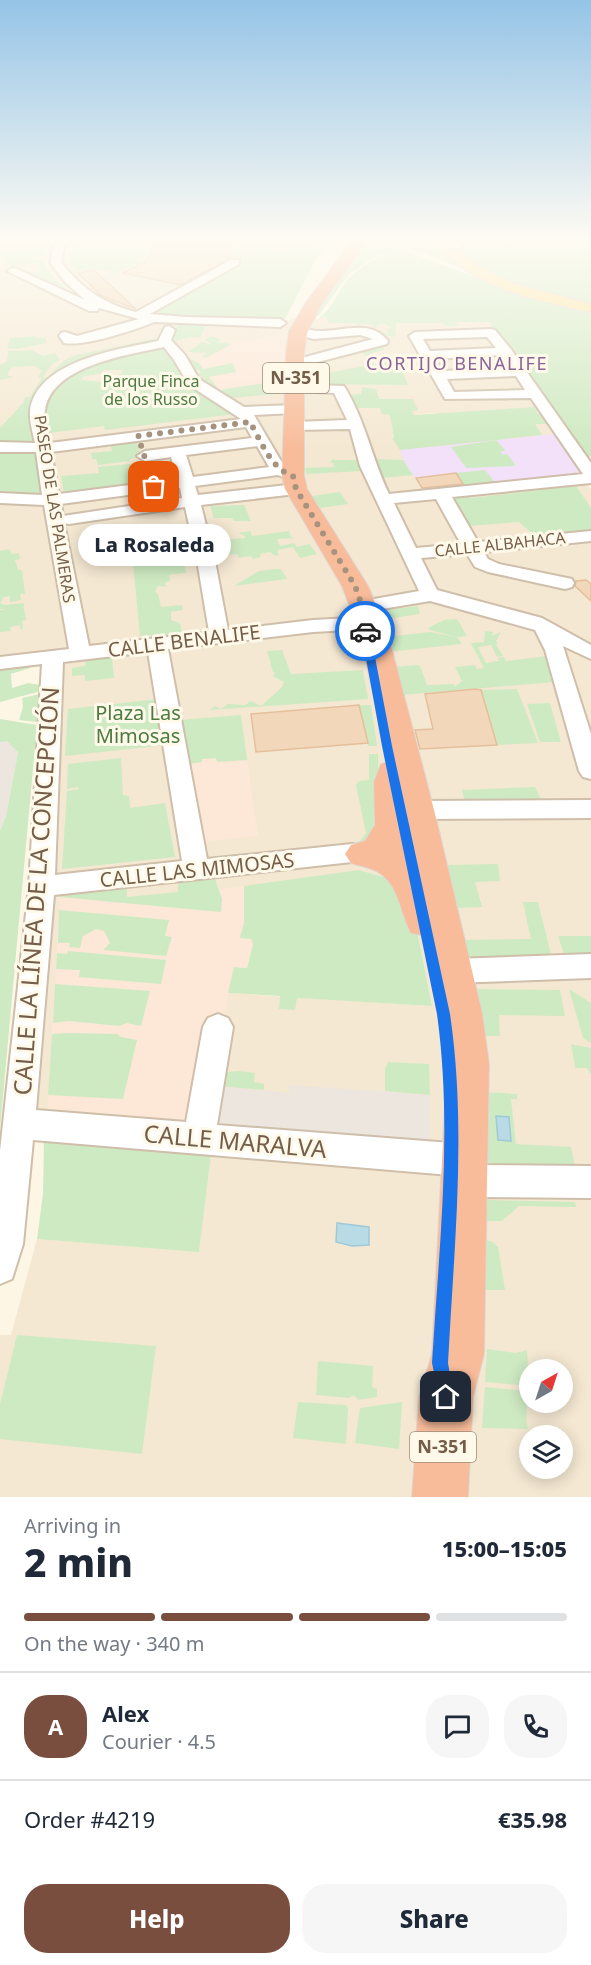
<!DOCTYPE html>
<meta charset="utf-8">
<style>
:root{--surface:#fff;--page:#f6f6f7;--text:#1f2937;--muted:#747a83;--line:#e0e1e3;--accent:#794e3e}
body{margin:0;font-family:"Noto Sans",sans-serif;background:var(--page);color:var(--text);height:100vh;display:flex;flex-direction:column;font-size:22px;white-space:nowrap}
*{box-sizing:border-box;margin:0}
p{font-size:20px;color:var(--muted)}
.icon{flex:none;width:33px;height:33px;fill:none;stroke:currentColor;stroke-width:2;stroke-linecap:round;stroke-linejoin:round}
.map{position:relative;height:1497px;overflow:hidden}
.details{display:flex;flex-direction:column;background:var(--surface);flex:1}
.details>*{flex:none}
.needle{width:39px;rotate:39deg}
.fabs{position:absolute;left:519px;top:1359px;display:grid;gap:12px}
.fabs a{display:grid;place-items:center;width:54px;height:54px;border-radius:50%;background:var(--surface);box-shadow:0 3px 15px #0003;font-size:30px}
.pin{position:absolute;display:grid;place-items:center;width:51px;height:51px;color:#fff;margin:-26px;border-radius:12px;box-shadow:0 3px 9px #0006}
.courier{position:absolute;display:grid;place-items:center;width:60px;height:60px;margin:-30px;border:4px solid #1a73e8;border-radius:50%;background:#fff;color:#222;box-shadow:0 2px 8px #0007}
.bubble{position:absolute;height:42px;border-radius:21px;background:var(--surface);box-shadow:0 3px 15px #0003;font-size:20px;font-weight:800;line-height:42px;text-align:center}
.head em{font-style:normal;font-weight:800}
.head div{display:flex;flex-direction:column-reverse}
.head{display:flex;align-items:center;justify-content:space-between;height:102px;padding:0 24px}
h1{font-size:39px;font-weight:800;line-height:45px}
.bar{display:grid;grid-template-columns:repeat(4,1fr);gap:9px 6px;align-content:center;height:72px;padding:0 24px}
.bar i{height:8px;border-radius:4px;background:var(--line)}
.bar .current{background:var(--accent)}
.bar p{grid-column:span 4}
.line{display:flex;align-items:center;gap:15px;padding:0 24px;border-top:2px solid var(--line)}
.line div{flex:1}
.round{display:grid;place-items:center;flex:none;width:63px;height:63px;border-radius:24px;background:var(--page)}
.cta{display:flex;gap:12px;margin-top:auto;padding:12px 24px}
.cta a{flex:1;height:69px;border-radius:24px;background:var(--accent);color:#fff;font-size:24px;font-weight:800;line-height:69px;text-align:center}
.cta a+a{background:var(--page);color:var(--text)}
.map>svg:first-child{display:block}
.residential{fill:#f4e8d2;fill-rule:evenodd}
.commercial{fill:#fde7d7}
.industrial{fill:#ece6de}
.education{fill:#f3e0f9}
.green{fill:#ceeac2;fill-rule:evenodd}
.water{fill:#b8dbe6;stroke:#9ec9d8;stroke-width:1.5}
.building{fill:#f2d7bb;stroke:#e5bf9b;stroke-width:1.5}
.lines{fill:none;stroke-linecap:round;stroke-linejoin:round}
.minor-casing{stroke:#cebeaa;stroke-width:4}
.major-casing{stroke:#ded8d3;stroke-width:3}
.highway-casing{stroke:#ded8d3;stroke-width:2}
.minor{fill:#fff;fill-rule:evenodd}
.major{fill:#fce29b;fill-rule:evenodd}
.highway{fill:#f8bc9a;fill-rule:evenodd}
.route{fill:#1a73e8}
.done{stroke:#a5937f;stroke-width:6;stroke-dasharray:0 10.8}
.labels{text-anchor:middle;stroke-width:6;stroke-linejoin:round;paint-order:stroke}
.far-park-label{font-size:16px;fill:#4c7b41;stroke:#fff9ea}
.far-street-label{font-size:16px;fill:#755e49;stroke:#fff9ea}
.far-neighbourhood-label{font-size:18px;letter-spacing:1.5px;fill:#8d6499;stroke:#fff9ea}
.shield{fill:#fff9ea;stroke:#9e8c79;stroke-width:1.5}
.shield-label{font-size:18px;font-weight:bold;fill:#755e49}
.street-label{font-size:20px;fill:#755e49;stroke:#fff9ea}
.park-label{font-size:20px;fill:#4c7b41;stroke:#fff9ea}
.near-street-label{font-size:24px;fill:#755e49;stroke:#fff9ea}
</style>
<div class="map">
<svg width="591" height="1497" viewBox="0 0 591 1497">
<rect width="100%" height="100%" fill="#fdf6e4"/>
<!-- residential -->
<path class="residential" d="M0,241H331L313,244L325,249L308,261L285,319L275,320H288L292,318L318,319L373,293L489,322L496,329H489L557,426L591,421V478L585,480L591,490V1497H0V1335H11L37,1239L199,1251L211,1155L18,1136L53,657L0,663ZM434,413L542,434L425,446L392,438L412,415ZM359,870L394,880L416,925L432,1006L228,993L244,923ZM530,1370H562V1402H530ZM530,1436H562V1468H530Z"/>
<!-- commercial -->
<g class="commercial">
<polygon points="287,335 285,341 280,341 280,344 285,345 284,356 288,370 286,380 219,390 200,365 201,360 238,341"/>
<polygon points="216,758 217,761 247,760 258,836 202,842 187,764 202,762 202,759"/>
<polygon points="244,886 244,923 240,938 251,939 253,944 247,968 234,967 223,1023 195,1123 47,1112 60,897 220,912 222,899 218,890"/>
</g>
<!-- industrial -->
<g class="industrial">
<polygon points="0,719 18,723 13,745 18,752 6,816 0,831"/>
<polygon points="289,1085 430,1095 430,1144 210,1125 216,1086 289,1093"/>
</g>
<!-- education -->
<polygon class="education" points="554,434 583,475 496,484 457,474 466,488 425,492 403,460 400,450"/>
<!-- green -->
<g class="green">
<polygon points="82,241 151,241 140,263 113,274 109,270 102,271 99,269 78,271 70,263 69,253"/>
<polygon points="366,241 439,242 409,245 373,258 349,274 318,316 312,317"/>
<path d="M463,241H591V304C538,292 502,286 459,250Z"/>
<polygon points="441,244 477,275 422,252 405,249"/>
<polygon points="250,246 291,246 266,253 232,251"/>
<polygon points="297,246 317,246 325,249 315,261 285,319 166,314 154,311 243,261 178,261 226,255 280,253"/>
<polygon points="35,249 47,249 42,256 25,259 42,260 46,268 74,298 25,274 42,271 35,263 10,267 1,254"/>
<path d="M401,250L495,284L591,310V456H586L489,322H456L458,326H446L443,323H396L395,337L366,331L371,328L388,334L387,329L392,328C385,322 378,322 375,328L371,324H359L360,327H369L364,331L356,328L357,323H329L326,316L318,319C333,309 339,289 350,277C361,265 386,253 401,250Z"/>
<polygon points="179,322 207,323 200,338 193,337 174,341 172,338"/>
<polygon points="36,336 37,338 45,338 47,343 16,349 7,348 10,338"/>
<polygon points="211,336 221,339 216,342 232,344 206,358 202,356 207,353 189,352 201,342 214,345 205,340"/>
<path d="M157,338L156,342L115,352L48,383L39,445L0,444V428L24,402L25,397H30L42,378L38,377L42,371C35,363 27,367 12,367L7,375L13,377L0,380V364L7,362L8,351L32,350L43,356L55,353L60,360L53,363L43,377L46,378L66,359L76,355Z"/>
<polygon points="379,344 385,349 369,354 375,358 397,357 408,385 310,384 309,376 388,362 385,359 372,361 360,351"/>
<path d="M159,346L175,363L189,386L235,414L105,430L104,426L49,433L50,445L40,417L47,393L57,382L85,366ZM104,370H123L118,380L113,383L81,380L84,376L101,374Z"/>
<polygon points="188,358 199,363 203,369 233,363 236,372 209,377 219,390 286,380 285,393 234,398 242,404 240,405 203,381 197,374 201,373 199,370 195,370"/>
<polygon points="362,387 376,389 379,399 413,399 418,410 412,411 414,415 536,407 537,414 541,414 547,424 535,424 542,435 400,450 392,438 394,437 390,415 382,414 380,408 353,408 348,395 361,394"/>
<polygon points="136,439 141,457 130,459 130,461 98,465 96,459 92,459 91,453 112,451 110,442"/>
<polygon points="496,440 506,451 500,451 503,455 507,454 516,466 466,468 451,447"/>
<polygon points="0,449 35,450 47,497 0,495"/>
<polygon points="333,458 334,460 359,460 363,471 306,474 305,468 334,467 333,463 330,463"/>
<polygon points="372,459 403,460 413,475 382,478"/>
<polygon points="138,463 143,464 148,485 64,494 61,476 99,473 98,467"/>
<polygon points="485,470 496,484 466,488 456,473"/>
<polygon points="576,486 591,508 591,533 536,537 519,522 468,526 449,496 468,494 471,498"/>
<polygon points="340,492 348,504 320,508 312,496"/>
<polygon points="244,505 251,521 234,521 232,518 214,518 210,506"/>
<polygon points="153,528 168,531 172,536 178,535 186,573 169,575 170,581 165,582 166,587 158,586 155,592 158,594 161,607 182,605 183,610 171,612 171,620 180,623 183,637 154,640 150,635 140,636 132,553 137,552 137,542 131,543 130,531"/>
<polygon points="250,531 252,536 289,531 291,537 296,538 277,539 280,546 294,543 297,547 309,544 317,554 300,558 293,547 277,550 279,555 275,556 270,552 260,554 261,557 253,559 251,556 239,558 237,554 229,555 223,540 245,538 244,535 238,533"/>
<polygon points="10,549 11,554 19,553 20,559 15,560 18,570 22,570 25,594 20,594 21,600 10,602 10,596 4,597 0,603 4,605 24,603 24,607 22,607 24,608 26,620 22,621 23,629 20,629 20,625 10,627 11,631 0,632 0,610 6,609 0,609 0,551"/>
<polygon points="274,569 281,569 287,579 234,586 259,571"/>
<polygon points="418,606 420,614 380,620 378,611"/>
<polygon points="457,619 467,636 457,637 462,644 388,652 384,637 430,632 456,637 430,630 428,628 444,620"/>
<polygon points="485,631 493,632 492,636 501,632 496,641 498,644 496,645 503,656 497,657 491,645 478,647 486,663 499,661 498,658 504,657 506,661 547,656 555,682 402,695 395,667 417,665 420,666 427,685 454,684 455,687 462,681 455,667 475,665 477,669 484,668 471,643 484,642"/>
<polygon points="133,650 133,656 112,659 114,678 85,681 85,675 72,676 72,668 85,666 86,656"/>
<polygon points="282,650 291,674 363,670 368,699 210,710 215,706 221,709 228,704 245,705 251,701 261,706 282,687 284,682 273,676 275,673 273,672 267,651"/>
<polygon points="29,665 30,668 11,674 12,688 28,683 41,685 41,691 0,702 0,669"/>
<polygon points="517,689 538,743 497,745 481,690"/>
<polygon points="40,694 38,722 19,720 23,707 22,698"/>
<polygon points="167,698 175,744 65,756 68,709"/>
<polygon points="550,703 561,742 540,742 527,704"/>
<polygon points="359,705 371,705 377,746 368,746"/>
<polygon points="241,715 247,760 217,762 216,758 202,759 202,762 187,764 179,720"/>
<polygon points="0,719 37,725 0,1129 0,831 6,816 18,752 7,741 0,742"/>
<polygon points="369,754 378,754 379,834 360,845 352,844 360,841 366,833 356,785 359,781 369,780"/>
<polygon points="121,758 123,795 129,796 130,808 165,803 175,857 62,869 67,791 79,789 78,787 67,789 68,764"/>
<polygon points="535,787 543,803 465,802 462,790"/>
<polygon points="498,864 500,881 475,882 482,907 455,908 444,865"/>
<polygon points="359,870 394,880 416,925 432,1006 297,998 295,1010 279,1009 280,996 228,993 234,967 247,968 253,944 251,939 240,938 244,923 244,886"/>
<polygon points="215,879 222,899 221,912 60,897 60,895 127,888 127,897 178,892 178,883"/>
<polygon points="523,902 538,902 552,958 467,959 463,940 531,939"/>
<polygon points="59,910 169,920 165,936 172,937 166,956 103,950 110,943 104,931 96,929 83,936 80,948 69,947 70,943 58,943"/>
<polygon points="558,936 591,936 591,957 565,957"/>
<polygon points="68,951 166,960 161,984 79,977 80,970 56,969 57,953 67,954"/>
<polygon points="55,984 150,991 141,1026 127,1023 120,1026 69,1021 53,1023"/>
<polygon points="473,989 560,990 565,1016 499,1015 500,1036 481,1036"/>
<polygon points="569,989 591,1003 591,1043 583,1038"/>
<polygon points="68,1033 117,1034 121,1037 137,1040 123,1099 48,1095 52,1034"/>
<polygon points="571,1044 591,1048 591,1075 587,1068 575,1068"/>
<polygon points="388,1062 429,1064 430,1095 385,1091 385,1068"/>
<polygon points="239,1071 255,1073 254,1082 264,1084 264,1090 216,1086 225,1072"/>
<polygon points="486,1092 517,1094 517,1099 511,1099 516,1144 571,1147 576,1171 494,1169 488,1164 485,1157"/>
<polygon points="44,1139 211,1155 199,1252 37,1239 43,1194"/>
<polygon points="486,1200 575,1202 576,1207 519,1206 502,1221 484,1221"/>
<polygon points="483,1240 491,1241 498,1247 505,1290 480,1290"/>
<polygon points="17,1335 156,1346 142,1454 0,1439 0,1404"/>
<polygon points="487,1349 516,1353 527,1350 529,1386 485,1382"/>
<polygon points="318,1361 373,1366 372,1387 377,1389 377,1397 358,1400 354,1395 349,1398 316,1395"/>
<path d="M485,1387L526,1391C528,1405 525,1415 528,1429L482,1428Z"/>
<polygon points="298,1402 346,1405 348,1408 346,1444 293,1438"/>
<polygon points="402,1402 399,1449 355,1443 360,1408"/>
</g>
<!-- water -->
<g class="water">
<polygon points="496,1116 509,1117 511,1141 498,1140"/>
<polygon points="337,1223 369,1227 369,1245 352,1246 336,1242"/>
</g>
<!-- building -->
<g class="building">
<polygon points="157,241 232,241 230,258 181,285 123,273 145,262"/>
<polygon points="94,270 136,309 102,296 78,273"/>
<polygon points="456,473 463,484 422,488 416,478"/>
<polygon points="586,580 591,584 591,601 575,586 576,581"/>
<polygon points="475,689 481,690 497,745 420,749 415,730 433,729 425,694"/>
<polygon points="359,705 368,743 256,752 251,714"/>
</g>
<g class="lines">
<defs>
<g id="minor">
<path d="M59,241H70L64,247L61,262C81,288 104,304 136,312L231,260H239V264L150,314L186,317L280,319L286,323L280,327L154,322C135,330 84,347 64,343L59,336L61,333L65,332L77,336L139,319L99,308L97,311H89L7,271L13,268L17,269L85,300L65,282L50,262L54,246Z"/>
<polygon points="454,241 464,241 458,251 454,252 449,249"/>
<path d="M169,326L175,330L171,340L185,355L199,379L244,407L295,405L302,409L295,413L254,415L281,461L300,476L298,479L292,481L278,475L195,486L198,495L296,484L304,489L296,494L201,505L216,566L228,630L313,620L368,617L375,619L378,623L375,627L368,629L313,632L168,649L207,859L352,844L361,846L364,853L361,860L352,862L54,895L36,1110L186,1122L203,1027L208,1018L218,1014L228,1018L233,1027L217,1125L451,1143L462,1148L467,1159L465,1165L591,1166V1198L464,1197L452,1192L448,1181L450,1175L33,1140L23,1244L12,1279L0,1284V1151L29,886L42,664L0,669V657L69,649L44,505L0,503V493L42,495L36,452H0V442L35,443C33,434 29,420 30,411C36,361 119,349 158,341L165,327ZM164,347L174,360L189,385L241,419L50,443C48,433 43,419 45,410C52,365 128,355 164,347ZM246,427L252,438L145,451L137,456L145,461L171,457L177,479L59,494L51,452ZM257,446L269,467L193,477L186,455ZM180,488L182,498L63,516L61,504ZM185,507L198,566L209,632L89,646L64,523L69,524ZM148,652L182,861L55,875L63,662Z"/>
<path d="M298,327C306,329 313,331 321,331C345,331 371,319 388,341L387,344L295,368L288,364L290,361L373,339L360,335L314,339L294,334L292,331L294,328Z"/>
<path d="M491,329L495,330L510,348L591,463V483L452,497L478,542L591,531V541L484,552L488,559L499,564L572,579L574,583L572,587L565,589L488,572L475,567L467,554L421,558L437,590L542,618L591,645V659L563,646L591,734V779L583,777L579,771L545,650L535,630L430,601L364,612L357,610L354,606L357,602L419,591L360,466L350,429L294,430L287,426L294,422L347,420L334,393L296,391L289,387L291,384L344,386C365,419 372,459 389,494L583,474L531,398L445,399L409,336L415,332ZM487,337L496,348L430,351L423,339ZM501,355L510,368L442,371L435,359ZM516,376L525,390L454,392L447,379ZM436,499L461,544L416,548L394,503Z"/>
<polygon points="591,800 591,818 417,819 409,816 405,810 409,804 417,801"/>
<polygon points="591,954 591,978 453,983 443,979 439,971 443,963 453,959"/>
</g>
<path id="major" d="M435,241H448L478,266L515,284L591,304V312C536,300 472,289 435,241Z"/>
<path id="highway" d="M352,241H367L321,305L307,333L304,354V476L307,489L368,586L387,631L434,810L482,1013L489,1064L484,1354L473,1397L468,1497H412L419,1397L432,1354L447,1064L442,1013L426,936L411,933C400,912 399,884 378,872C369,867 359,866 351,863L345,854L351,845L365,841L375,825L374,782L381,764L389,762L359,631L342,586L285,489L282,476L286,354L289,331L307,301Z"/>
</defs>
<!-- minor casing -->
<use href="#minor" class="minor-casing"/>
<!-- major casing -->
<use href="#major" class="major-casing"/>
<!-- highway casing -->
<use href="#highway" class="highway-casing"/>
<!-- minor -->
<use href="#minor" class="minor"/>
<!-- major -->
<use href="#major" class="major"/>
<!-- highway -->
<use href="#highway" class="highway"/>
</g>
<!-- sky -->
<linearGradient id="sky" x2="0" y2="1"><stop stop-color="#95c4e7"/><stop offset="0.53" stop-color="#fefbf3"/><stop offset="1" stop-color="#fefbf3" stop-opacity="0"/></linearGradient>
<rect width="591" height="451" fill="url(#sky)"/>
<!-- route -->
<path class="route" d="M365,628L370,631L392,746L450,1014C467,1129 454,1247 448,1363L454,1397L451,1402L446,1405L440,1402L432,1363C439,1247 453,1130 437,1014L382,746L361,631Z"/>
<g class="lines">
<!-- done -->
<path class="done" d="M154,487L138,436L250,422C261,441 271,469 293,476L296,489L355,586L368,623L365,631"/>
</g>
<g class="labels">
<!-- far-park labels -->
<g class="far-park-label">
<text x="151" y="387">Parque Finca<tspan x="151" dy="18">de los Russo</tspan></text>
</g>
<!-- far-street labels -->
<g class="far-street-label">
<text transform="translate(55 509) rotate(81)" y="6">PASEO DE LAS PALMERAS</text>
<text transform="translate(500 544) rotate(-6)" y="6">CALLE ALBAHACA</text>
</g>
<!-- far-neighbourhood labels -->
<g class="far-neighbourhood-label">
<text x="457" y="370">CORTIJO BENALIFE</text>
</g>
<!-- shield labels -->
<g class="shield">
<rect x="263" y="363" width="66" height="30" rx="4.5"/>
<rect x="410" y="1432" width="66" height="30" rx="4.5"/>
</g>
<g class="shield-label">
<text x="296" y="384">N-351</text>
<text x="443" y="1453">N-351</text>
</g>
<!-- street labels -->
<g class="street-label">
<text transform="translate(184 641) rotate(-7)" y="7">CALLE BENALIFE</text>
<text transform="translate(197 870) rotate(-6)" y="7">CALLE LAS MIMOSAS</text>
</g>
<!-- park labels -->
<g class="park-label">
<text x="138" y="720">Plaza Las<tspan x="138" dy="23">Mimosas</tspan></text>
</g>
<!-- near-street labels -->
<g class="near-street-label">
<text transform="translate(37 891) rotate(-86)" y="8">CALLE LA LÍNEA DE LA CONCEPCIÓN</text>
<text transform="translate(235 1142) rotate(5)" y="8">CALLE MARALVA</text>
</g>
</g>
</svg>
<div class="fabs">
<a><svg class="needle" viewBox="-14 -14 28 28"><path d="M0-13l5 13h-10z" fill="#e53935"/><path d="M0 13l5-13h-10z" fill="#747a83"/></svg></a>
<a><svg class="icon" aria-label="layers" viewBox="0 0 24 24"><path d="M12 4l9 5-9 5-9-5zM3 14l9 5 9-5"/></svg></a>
</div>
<div class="pin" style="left:154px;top:487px;background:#ea580c"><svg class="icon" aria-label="bag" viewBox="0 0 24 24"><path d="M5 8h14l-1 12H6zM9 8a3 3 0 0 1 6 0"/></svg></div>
<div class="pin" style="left:446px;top:1397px;background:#1f2937"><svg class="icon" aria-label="home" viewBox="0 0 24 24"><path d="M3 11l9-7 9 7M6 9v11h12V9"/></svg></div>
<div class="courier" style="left:365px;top:631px"><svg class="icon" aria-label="car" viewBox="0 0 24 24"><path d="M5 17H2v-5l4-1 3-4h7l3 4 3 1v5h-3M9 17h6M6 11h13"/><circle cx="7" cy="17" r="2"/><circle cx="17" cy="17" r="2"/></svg></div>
<div class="bubble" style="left:78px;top:524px;width:153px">La Rosaleda</div>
</div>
<section class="details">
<div class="head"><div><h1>2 min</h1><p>Arriving in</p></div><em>15:00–15:05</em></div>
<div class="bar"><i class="current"></i><i class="current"></i><i class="current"></i><i></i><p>On the way · 340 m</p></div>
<div class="line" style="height:108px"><b class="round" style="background:var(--accent);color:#fff">A</b><div><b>Alex</b><p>Courier · 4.5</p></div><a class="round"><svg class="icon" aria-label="chat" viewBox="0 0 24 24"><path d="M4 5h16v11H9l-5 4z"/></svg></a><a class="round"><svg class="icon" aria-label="phone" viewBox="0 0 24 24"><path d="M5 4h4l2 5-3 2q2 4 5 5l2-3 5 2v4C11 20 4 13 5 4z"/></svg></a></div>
<div class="line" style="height:78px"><div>Order #4219</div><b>€35.98</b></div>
<div class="cta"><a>Help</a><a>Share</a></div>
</section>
